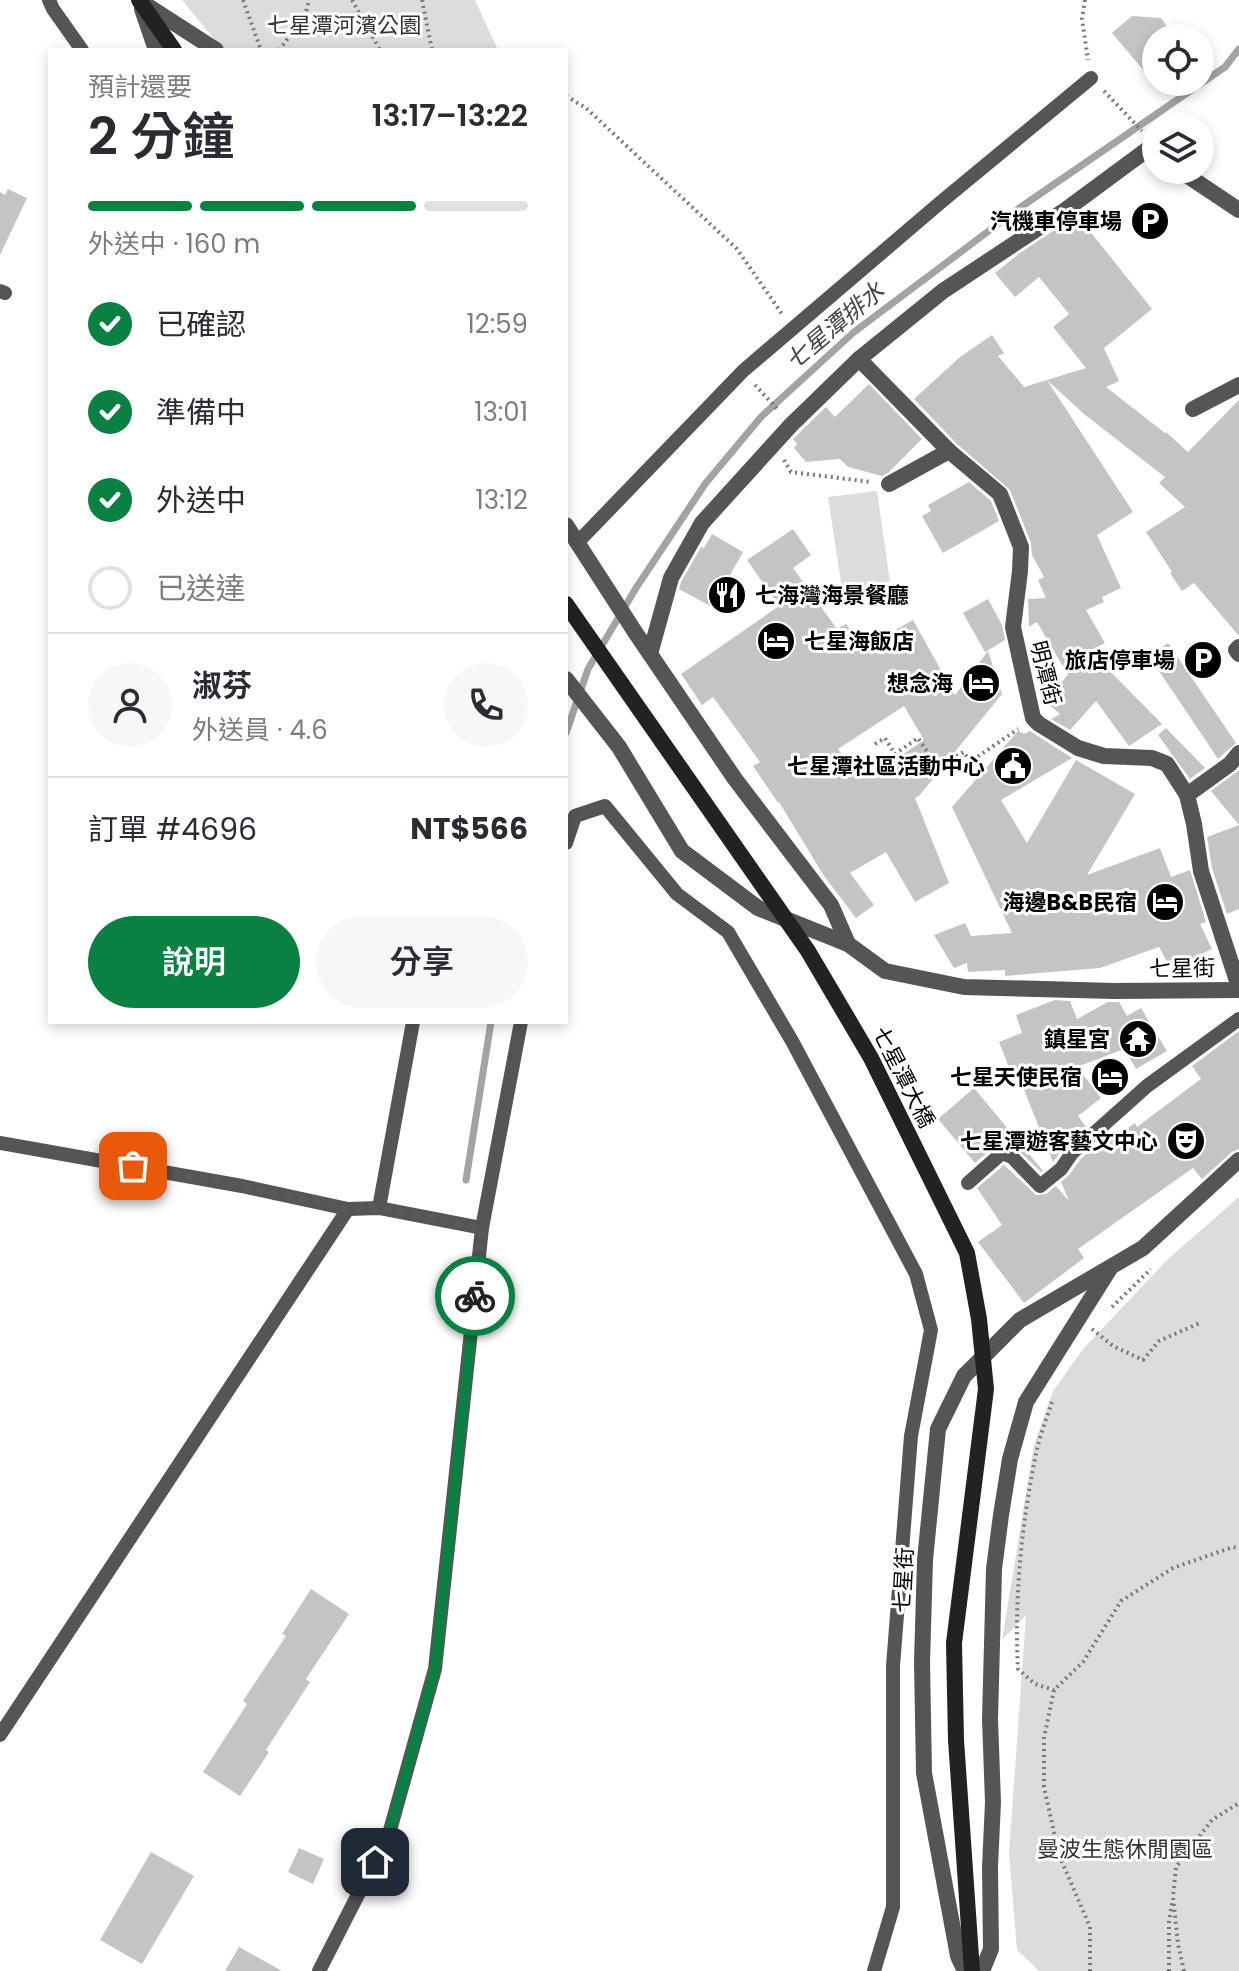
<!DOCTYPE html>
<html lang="zh-TW">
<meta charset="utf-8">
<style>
:root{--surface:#fff;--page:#f7f7f7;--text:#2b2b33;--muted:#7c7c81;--line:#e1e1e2;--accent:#0b8043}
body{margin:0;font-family:Poppins,"Noto Sans TC",sans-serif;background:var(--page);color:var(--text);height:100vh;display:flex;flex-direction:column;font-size:30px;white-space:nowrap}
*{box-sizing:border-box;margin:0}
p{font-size:26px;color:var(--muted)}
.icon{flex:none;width:44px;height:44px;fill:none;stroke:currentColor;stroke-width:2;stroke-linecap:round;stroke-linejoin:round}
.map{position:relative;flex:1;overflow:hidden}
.panel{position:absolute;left:48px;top:48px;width:520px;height:976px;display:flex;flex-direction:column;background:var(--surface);border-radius:0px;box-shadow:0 4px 12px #0003}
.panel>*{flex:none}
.buttons{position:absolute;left:1142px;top:24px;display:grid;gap:16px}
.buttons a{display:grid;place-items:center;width:72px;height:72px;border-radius:50%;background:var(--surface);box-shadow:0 4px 12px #0003;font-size:40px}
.pin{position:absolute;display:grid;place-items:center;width:68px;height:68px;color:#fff;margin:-34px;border-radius:16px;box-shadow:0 4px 12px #0006}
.courier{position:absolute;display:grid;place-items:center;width:80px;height:80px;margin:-40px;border:6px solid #0b8043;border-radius:50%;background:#fff;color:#222;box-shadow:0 2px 10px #0007}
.summary em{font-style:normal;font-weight:600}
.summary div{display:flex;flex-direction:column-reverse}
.summary{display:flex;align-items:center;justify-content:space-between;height:136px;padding:0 40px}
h1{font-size:52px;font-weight:600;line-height:60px}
.bar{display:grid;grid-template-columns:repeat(4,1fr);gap:12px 8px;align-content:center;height:96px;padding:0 40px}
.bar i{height:10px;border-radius:6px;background:var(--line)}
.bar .active{background:var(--accent)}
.bar p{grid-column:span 4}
.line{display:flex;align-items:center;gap:20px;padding:0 40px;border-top:2px solid var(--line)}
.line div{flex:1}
.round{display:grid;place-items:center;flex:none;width:84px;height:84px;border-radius:42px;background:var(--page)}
ol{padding:0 40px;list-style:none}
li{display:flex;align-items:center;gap:24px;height:88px}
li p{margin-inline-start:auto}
li .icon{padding:8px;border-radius:50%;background:var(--accent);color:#fff;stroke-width:4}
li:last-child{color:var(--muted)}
li i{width:44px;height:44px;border:4px solid var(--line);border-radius:50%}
.cta{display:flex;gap:16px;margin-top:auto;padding:16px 40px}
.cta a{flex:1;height:92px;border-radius:48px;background:var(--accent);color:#fff;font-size:32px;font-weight:600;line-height:92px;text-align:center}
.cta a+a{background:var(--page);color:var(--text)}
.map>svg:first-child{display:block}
.green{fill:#dcdcdc}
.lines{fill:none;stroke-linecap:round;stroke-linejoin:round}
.stream{stroke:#a3a3a3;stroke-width:7}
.building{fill:#c4c4c4;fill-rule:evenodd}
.path{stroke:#777;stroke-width:4;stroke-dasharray:2 4;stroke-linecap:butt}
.service{stroke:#555;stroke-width:14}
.minor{stroke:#555;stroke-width:16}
.secondary{stroke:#222;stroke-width:16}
.secondary-bridge{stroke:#222;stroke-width:16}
.done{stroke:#595959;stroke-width:8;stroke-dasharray:0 14.4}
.route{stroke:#0b8043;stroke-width:10}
.labels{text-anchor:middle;stroke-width:6;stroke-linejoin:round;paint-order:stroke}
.park-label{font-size:22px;fill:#333;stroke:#fff}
.poi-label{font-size:22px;font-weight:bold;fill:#000;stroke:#fff;text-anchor:end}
.street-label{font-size:22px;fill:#000;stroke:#fff}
.water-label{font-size:24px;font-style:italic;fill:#444;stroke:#fff}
</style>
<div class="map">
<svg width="1239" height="1971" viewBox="0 0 1239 1971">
<rect width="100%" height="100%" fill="#fff"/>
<!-- green -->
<g class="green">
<polygon points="182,0 475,0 498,50 223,50"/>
<polygon points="877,491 890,582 842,589 828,497"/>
<polygon points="1239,1197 1239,1971 1039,1971 1017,1950 1009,1853 1026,1615 1002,1640 1034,1445 1053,1391 1084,1348 1166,1261"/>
</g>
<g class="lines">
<!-- stream -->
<g class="stream">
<polyline points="566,733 588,669 636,588 705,484 761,417 854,332 1018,209 1225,67 1239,49"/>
<polyline points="466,1180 491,1022"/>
</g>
</g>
<!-- building -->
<g class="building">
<polygon points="1132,16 1161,18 1175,38 1156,38 1156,85 1112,33"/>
<polygon points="8,189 27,198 0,255 0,192 5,195"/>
<polygon points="1077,215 1152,309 1104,348 1119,381 1106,387 1165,433 1166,432 1188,452 1239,400 1239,636 1194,583 1182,591 1170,573 1172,572 1146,532 1185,507 1159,483 1165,477 1084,414 1047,380 1086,368 1053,327 1069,314 1039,277 1015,297 995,273 1020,253"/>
<polygon points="992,335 1004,353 998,356 1024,387 1047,380 1133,512 1097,535 1121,588 1102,597 1104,602 1086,610 1105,643 1090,651 1162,724 1129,746 1096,701 1070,730 1051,719 1060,714 1045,701 1068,675 1037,622 1029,627 1028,599 1046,598 1038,580 1044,577 1032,555 1031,543 1010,490 956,443 914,399 960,357"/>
<polygon points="869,384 922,439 889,472 882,476 848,467 840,459 806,462 794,448 797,444 793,439 826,407 835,417"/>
<polygon points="969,482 991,501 999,521 943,553 922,516 931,511 928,505"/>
<path d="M793,529L811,555L793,568L837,629L846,624L863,648L913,620L955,695L988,651L1002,694L919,796L915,798L949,883L915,902L886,852L850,873L874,905L856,918L824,876L779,802L778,803L753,766L760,762L713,697L702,705L681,674L779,606L747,560ZM904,706L924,740L883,768L882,766L860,779L838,749Z"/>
<polygon points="712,534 743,552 712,607 679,589 681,582 701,547 704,548"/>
<polygon points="988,599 1002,625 1005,640 985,652 963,613"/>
<polygon points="1168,643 1236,743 1218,759 1149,656"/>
<polygon points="1166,728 1205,768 1190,779 1158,735"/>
<polygon points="1018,731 1024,734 1030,731 1072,758 1001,800 1027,843 1076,760 1135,794 1087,875 1160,848 1171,877 1190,870 1206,922 1200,924 1212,949 1188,960 1167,962 1159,947 1100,968 1005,976 1005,970 968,972 967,963 954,968 934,935 965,923 971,936 1012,933 952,807"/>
<polygon points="1239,770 1239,825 1211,791"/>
<polygon points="1239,825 1239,909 1227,914 1212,868 1207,837"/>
<polygon points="1055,1000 1070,1001 1077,1019 1108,1002 1119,1002 1127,1016 1141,1008 1167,1051 1136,1069 1124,1049 1077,1067 1101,1098 1078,1116 1086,1127 1065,1146 1053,1162 1014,1065 1009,1067 999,1042 1022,1033 1016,1015"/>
<polygon points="1239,1031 1239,1149 1232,1152 1202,1179 1193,1168 1078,1249 1084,1258 1024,1303 978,1242 1002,1225 977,1188 1004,1165 1036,1195 1046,1194 1056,1186 1069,1201 1061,1182 1069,1175 1080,1160 1099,1142 1102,1147 1135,1123 1137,1127 1201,1079 1192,1066"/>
<polygon points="974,1088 1043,1171 1041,1172 1016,1148 1001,1143 995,1146 975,1163 938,1119"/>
<polygon points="311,1589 349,1614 306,1679 310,1682 266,1750 269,1752 240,1796 203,1772 247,1704 243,1701 286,1636 282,1634"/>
<polygon points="299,1848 324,1859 313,1884 288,1872"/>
<polygon points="151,1852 194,1876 142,1964 100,1940"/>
<polygon points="239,1947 282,1971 225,1971"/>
</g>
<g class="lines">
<!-- path -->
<g class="path">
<polyline points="243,0 261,50"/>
<polyline points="352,0 380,50"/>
<polyline points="422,0 432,50"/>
<polyline points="1085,0 1082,19 1088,60"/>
<polyline points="279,50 305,16 309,0"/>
<polyline points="1104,91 1142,131"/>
<polyline points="566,96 586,108 737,249 782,314"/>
<polyline points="755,385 779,411"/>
<polyline points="784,460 791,472 871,482"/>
<polyline points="875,744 885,738 895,754 918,738 937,766 964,752 970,762 1018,729"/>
<polyline points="1112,1307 1151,1269"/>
<polyline points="1092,1329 1113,1346 1143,1360 1159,1341 1202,1322"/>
<path d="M1052,1402C1047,1417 1041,1433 1037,1449C1022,1520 1014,1596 1018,1669L1035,1684L1054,1690"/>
<polyline points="1090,1971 1090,1927 1059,1855 1044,1787 1044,1738 1054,1690 1083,1662 1121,1601 1173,1568 1233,1547 1239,1548"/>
<polyline points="1169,1971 1169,1922 1172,1903"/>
<polyline points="1184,1971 1178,1944 1173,1897 1176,1867 1212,1820 1239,1803"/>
</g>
<!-- service -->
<g class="service">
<polyline points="49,0 53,9 82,50"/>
<polyline points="0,291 5,293"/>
<polyline points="578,542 743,371 941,202 1091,78"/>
<polyline points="566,843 575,816 605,806 677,894 728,932 792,1041 916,1274 931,1330 911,1436 893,1666 893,1907 874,1971"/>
<polyline points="0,1143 242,1186 348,1209 379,1208 482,1228 521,1022"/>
<polyline points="968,1183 1002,1153 1012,1157 1040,1186 1061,1169 1072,1153 1147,1086 1239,1019"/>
<polyline points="379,1208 413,1022"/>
<polyline points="0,1735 348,1209"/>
<polyline points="319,1971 389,1834 435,1669 482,1228"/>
</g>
<!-- minor -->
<g class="minor">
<polyline points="140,1 216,50"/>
<polyline points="142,9 156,50"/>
<polyline points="1179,170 1239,210"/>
<polyline points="859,359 949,451"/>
<polyline points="1193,409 1239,385"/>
<polyline points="889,484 949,451 1000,494 1021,547 1020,571 1013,627 1033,718 1039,724 1078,748 1104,756 1152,758 1167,764 1187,795 1194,824 1201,871 1239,987"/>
<polyline points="566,525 635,632 735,779 831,905 848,944"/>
<polyline points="1239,647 1236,650 1239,654"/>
<polyline points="650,654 671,578 702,523 791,425 859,359 943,291 1064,211 1148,149 1156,155"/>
<polyline points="566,679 619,747 682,851 758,908 848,944 885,971 964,987 1115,991 1239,990"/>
<polyline points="1187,795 1230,764 1239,753"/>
<polyline points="965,1971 958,1956 924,1773 922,1662 925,1560 938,1429 964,1376 1020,1320 1143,1248 1239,1160"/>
<polyline points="982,1971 991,1949 990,1867 993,1802 990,1719 994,1569 1001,1515 1010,1459 1026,1402 1109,1270"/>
</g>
<!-- secondary -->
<g class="secondary">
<polyline points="139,0 174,50"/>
<polyline points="956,1740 972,1971"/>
</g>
<!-- secondary-bridge -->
<polyline class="secondary-bridge" points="566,604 808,951 871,1058 967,1253 979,1319 986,1389 954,1643 956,1740"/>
</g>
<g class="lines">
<!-- done -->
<polyline class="done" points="133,1166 242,1186 348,1209 379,1208 482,1228 475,1296"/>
<!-- route -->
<polyline class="route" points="375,1862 389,1834 435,1669 475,1296"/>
</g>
<!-- icons -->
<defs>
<symbol id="parking-disc" viewBox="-11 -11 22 22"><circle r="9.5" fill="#000" stroke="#fff"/><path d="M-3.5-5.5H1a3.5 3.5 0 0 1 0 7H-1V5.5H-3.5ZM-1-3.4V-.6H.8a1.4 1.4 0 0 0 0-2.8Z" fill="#fff"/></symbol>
<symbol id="restaurant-disc" viewBox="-11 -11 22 22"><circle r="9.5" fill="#000" stroke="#fff"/><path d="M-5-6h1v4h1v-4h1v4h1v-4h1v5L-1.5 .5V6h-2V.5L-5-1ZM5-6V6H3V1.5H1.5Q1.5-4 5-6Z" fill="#fff"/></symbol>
<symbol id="hotel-disc" viewBox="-11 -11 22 22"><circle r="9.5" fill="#000" stroke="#fff"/><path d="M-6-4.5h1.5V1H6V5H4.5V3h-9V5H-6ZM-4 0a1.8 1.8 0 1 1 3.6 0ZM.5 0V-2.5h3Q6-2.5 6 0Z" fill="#fff"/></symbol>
<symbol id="civic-disc" viewBox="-11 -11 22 22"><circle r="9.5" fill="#000" stroke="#fff"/><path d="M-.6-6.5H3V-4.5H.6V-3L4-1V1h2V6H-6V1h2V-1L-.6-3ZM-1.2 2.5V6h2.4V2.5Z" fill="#fff"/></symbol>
<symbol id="temple-disc" viewBox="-11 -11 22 22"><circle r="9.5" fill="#000" stroke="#fff"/><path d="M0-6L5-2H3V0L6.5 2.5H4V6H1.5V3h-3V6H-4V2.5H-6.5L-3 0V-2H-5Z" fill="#fff"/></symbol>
<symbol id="theatre-disc" viewBox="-11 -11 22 22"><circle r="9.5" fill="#000" stroke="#fff"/><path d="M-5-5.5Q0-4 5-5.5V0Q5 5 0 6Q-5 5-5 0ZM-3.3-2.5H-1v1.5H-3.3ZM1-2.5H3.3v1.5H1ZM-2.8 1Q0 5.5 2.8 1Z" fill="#fff"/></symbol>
</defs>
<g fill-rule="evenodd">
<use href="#parking-disc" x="1128" y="199" width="44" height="44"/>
<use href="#restaurant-disc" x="705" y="573" width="44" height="44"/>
<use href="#hotel-disc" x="754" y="619" width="44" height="44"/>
<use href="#parking-disc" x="1181" y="638" width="44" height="44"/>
<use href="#hotel-disc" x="959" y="661" width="44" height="44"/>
<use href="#civic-disc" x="991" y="744" width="44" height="44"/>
<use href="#hotel-disc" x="1143" y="880" width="44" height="44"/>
<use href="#temple-disc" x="1116" y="1017" width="44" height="44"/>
<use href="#hotel-disc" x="1088" y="1055" width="44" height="44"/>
<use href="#theatre-disc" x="1164" y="1119" width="44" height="44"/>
</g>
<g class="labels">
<!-- park labels -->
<g class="park-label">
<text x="344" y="33">七星潭河濱公園</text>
<text x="1125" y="1857">曼波生態休閒園區</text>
</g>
<!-- poi labels -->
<g class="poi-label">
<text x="1122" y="229">汽機車停車場</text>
<text x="755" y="603" text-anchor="start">七海灣海景餐廳</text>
<text x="804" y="649" text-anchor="start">七星海飯店</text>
<text x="1175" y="668">旅店停車場</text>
<text x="953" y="691">想念海</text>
<text x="985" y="774">七星潭社區活動中心</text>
<text x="1137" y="910">海邊B&amp;B民宿</text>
<text x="1110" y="1047">鎮星宮</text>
<text x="1082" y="1085">七星天使民宿</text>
<text x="1158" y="1149">七星潭遊客藝文中心</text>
</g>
<!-- street labels -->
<g class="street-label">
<text transform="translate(1046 673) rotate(76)" y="8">明潭街</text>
<text transform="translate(1182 968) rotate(-1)" y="8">七星街</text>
<text transform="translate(904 1077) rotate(63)" y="8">七星潭大橋</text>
<text transform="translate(903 1580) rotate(-87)" y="8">七星街</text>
</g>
<!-- water labels -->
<g class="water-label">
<text transform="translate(835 326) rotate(-40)" y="8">七星潭排水</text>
</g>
</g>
</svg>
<div class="buttons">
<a><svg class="icon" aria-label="locate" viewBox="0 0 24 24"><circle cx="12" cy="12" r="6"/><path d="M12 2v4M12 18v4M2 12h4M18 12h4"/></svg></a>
<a><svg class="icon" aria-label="layers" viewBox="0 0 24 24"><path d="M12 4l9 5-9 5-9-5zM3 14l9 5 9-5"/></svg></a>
</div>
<div class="pin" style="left:133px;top:1166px;background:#ea580c"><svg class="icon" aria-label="bag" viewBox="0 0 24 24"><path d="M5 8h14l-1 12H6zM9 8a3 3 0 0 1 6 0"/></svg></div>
<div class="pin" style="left:375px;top:1862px;background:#1f2937"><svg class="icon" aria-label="home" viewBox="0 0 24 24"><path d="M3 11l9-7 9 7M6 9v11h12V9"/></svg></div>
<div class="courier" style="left:475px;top:1296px"><svg class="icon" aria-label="bike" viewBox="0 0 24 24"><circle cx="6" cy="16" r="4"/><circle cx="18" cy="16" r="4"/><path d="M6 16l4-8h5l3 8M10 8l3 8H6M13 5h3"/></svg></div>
<section class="panel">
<div class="summary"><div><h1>2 分鐘</h1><p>預計還要</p></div><em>13:17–13:22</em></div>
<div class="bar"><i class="active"></i><i class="active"></i><i class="active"></i><i></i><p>外送中 · 160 m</p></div>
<ol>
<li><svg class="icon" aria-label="check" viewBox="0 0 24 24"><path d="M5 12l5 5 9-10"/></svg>已確認<p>12:59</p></li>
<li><svg class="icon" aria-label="check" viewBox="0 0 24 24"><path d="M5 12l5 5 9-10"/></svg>準備中<p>13:01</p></li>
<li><svg class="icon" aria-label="check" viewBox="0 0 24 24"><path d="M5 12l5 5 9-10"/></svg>外送中<p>13:12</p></li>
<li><i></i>已送達</li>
</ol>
<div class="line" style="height:144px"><a class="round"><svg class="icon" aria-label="person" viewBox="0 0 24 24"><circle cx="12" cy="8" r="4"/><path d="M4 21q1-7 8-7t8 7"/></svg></a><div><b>淑芬</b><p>外送員 · 4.6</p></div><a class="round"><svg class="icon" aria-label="phone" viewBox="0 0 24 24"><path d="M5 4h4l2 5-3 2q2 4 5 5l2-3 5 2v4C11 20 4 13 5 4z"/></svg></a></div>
<div class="line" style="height:104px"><div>訂單 #4696</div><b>NT$566</b></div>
<div class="cta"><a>說明</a><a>分享</a></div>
</section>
</div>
